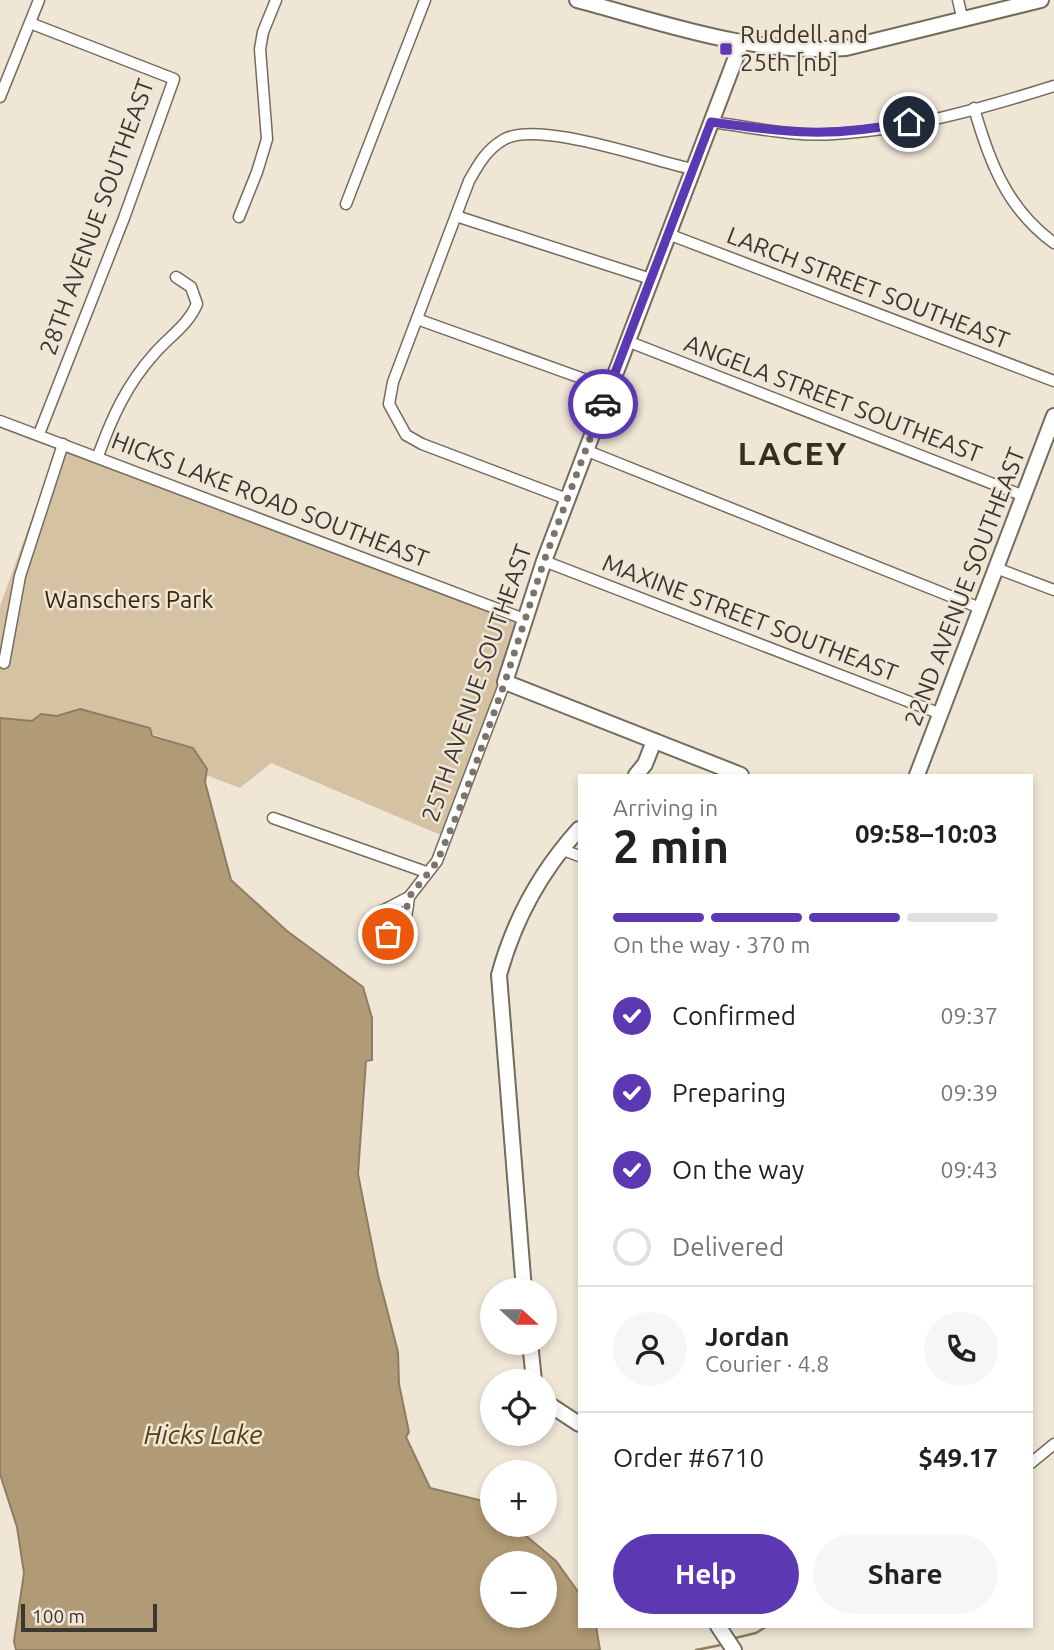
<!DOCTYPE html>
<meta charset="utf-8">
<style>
:root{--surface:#fff;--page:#f6f6f6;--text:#222;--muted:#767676;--line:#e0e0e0;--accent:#5c39b2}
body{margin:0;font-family:Ubuntu,sans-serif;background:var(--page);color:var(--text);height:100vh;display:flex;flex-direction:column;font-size:26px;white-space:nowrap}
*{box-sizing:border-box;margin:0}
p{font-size:23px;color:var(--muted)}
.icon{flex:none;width:38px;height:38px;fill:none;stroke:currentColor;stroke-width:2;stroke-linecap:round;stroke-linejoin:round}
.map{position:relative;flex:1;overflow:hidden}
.details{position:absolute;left:578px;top:774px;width:455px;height:854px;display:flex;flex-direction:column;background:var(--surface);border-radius:0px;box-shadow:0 4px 10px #0003}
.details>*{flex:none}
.needle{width:46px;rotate:111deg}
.controls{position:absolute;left:480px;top:1278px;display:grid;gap:14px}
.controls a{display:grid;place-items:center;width:77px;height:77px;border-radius:50%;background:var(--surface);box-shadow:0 4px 10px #0003;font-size:35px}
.scale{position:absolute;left:21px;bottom:18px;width:136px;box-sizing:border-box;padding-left:7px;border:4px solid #3a3730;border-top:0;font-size:19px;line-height:24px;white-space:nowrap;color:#3a3730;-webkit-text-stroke:5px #f0e6d6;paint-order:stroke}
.pin{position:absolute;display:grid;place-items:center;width:60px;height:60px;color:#fff;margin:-30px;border:4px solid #fff;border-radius:50%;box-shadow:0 2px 7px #0007}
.courier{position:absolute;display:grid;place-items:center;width:70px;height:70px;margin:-35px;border:5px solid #5c39b2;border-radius:50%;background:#fff;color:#222;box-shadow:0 2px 9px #0007}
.overview em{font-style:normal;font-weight:700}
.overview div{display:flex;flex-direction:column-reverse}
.overview{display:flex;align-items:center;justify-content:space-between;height:119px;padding:0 35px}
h1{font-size:46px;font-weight:700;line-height:52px}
.bar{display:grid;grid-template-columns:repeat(4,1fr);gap:10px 7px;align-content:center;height:84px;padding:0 35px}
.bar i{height:9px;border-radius:5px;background:var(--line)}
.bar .current{background:var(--accent)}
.bar p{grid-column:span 4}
.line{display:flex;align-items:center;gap:18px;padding:0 35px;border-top:2px solid var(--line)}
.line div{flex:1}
.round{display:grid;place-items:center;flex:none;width:74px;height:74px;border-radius:37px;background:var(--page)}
ol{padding:0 35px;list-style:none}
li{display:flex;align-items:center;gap:21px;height:77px}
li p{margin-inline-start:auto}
li .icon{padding:7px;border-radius:50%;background:var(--accent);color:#fff;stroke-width:4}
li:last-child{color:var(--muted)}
li i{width:38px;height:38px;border:4px solid var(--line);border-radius:50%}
.primary-button{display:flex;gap:14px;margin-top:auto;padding:14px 35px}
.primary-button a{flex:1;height:80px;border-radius:42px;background:var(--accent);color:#fff;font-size:28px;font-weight:700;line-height:80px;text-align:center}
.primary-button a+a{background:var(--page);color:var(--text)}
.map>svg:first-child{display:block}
.green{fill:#d4c2a3}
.water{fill:#b19b76;stroke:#8d7d61;stroke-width:2;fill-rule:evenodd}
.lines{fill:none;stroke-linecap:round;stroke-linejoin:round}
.stream{stroke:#8d7d61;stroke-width:2.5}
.street-casing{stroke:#746c5d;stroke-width:13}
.secondary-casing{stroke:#746c5d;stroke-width:18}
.street{stroke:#fff;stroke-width:10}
.secondary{stroke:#fff;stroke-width:14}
.done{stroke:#7a746a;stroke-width:7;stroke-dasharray:0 12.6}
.route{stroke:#5c39b2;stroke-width:9}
.poi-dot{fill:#5c39b2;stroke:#f0e6d6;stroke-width:2.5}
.labels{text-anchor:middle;stroke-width:5;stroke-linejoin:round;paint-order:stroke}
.poi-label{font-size:24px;fill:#3a3730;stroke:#f0e6d6;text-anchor:start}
.street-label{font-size:24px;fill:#3a3730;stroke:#f0e6d6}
.park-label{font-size:24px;fill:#372706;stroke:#f0e6d6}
.water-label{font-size:26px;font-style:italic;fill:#533c0b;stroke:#f0e6d6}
.district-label{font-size:32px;font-weight:bold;letter-spacing:2px;fill:#352e21;stroke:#f0e6d6}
</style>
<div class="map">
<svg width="1054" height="1650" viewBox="0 0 1054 1650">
<rect width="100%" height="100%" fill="#f0e6d6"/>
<!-- green -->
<polygon class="green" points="58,446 521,625 443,836 271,763 240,788 206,775 207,769 193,748 80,709 57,716 41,714 32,721 0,718 0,606"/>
<!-- water -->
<path class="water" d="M80,709L150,728L152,736L193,748L207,769L205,782L231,880L287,931L363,987L372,1018V1060L366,1061L358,1174L378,1275L398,1352L399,1384L409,1432L406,1437L430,1488L487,1502L492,1506V1524H512L556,1561L579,1593V1626H596L600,1650H16L14,1641L24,1573L17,1527L0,1474V718L32,721L41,714L57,716ZM492,1563H544V1615H492Z"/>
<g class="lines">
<!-- stream -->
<g class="stream">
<polyline points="735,1638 756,1633 767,1626"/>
<polyline points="696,1650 721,1645"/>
</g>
<defs>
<g id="street">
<polyline points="958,0 963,21"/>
<polyline points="30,23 174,79 124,218 39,434"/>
<polyline points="0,97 39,0"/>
<path d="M974,108C989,161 1007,209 1054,243"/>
<path d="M711,122C752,127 792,137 834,134C907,130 984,108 1054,86"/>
<polyline points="346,204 425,0"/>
<polyline points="456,216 651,279"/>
<polyline points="239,217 257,172 267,139 260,49 263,32 276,0"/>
<polyline points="668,234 1054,381"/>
<polyline points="417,319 609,388"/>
<polyline points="627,341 1024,496"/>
<polyline points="0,421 524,619"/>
<polyline points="585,450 980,608"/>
<path d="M98,456C112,417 127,384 155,353C170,336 188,325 197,304L191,287L176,277"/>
<path d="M567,499L422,444L406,435L389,404L393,382L469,181C478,165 486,150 503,140C536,119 650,160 692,169"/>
<polyline points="544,561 941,714"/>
<polyline points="996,568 1054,590"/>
<polyline points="4,663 20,576 63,444"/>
<polyline points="273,818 426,872"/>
<polyline points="561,849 579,856"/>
<path d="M409,897C407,912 407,932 388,934L378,923L380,912L409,897L437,861L505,682"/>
<polyline points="1031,1463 1054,1444"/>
</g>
<g id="secondary">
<path d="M577,0C668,24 749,55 846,48L1041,0"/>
<polyline points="636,775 645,764 654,741"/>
<polyline points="741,775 505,682 544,561 741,44"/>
<polyline points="917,775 1054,416"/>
<path d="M524,1290L499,975C514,920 541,871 579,829"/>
<polyline points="530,1342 534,1381"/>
<polyline points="544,1401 579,1424"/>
<polyline points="718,1626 734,1650"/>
</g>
</defs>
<!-- street casing -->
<use href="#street" class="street-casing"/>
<!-- secondary casing -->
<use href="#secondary" class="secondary-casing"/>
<!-- street -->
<use href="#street" class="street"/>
<!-- secondary -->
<use href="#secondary" class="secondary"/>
</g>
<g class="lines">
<!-- done -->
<polyline class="done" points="388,934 397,932 403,926 409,897 437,862 461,805 505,682 544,561 603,404"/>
<!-- route -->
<path class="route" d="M603,404L711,122C788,133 831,138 909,122"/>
</g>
<!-- markers -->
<rect class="poi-dot" x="719" y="42" width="14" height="14" rx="3.5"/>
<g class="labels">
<!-- poi labels -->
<g class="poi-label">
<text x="740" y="43">Ruddell and<tspan x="740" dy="28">25th [nb]</tspan></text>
</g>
<!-- street labels -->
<g class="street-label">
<text transform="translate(97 217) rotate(-70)" y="8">28TH AVENUE SOUTHEAST</text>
<text transform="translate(868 288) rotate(21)" y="8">LARCH STREET SOUTHEAST</text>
<text transform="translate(833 399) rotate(21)" y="8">ANGELA STREET SOUTHEAST</text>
<text transform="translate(270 500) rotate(21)" y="8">HICKS LAKE ROAD SOUTHEAST</text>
<text transform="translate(965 587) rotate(-69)" y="8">22ND AVENUE SOUTHEAST</text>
<text transform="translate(750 618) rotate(21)" y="8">MAXINE STREET SOUTHEAST</text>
<text transform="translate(477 683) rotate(-71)" y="8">25TH AVENUE SOUTHEAST</text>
</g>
<!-- park labels -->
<g class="park-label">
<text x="129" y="608">Wanschers Park</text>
</g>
<!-- water labels -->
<g class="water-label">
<text x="203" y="1444">Hicks Lake</text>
</g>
<!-- district labels -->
<g class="district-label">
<text x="793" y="465">LACEY</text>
</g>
</g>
</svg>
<div class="controls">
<a><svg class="needle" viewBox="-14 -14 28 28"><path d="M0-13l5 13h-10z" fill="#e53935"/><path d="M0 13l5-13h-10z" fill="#767676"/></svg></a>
<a><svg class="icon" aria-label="locate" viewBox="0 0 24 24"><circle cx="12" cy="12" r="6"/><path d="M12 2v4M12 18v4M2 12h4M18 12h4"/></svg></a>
<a>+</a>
<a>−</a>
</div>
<div class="scale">100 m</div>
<div class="pin" style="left:388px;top:934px;background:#ea580c"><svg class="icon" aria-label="bag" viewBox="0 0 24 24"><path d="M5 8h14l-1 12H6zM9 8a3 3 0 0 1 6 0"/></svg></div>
<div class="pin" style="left:909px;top:122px;background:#1f2937"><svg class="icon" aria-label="home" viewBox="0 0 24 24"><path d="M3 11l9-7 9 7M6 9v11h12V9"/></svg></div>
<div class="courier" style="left:603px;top:404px"><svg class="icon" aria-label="car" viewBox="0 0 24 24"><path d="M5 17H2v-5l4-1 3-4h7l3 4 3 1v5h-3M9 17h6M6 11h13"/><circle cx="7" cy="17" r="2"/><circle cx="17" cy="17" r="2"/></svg></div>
<section class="details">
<div class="overview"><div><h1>2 min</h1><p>Arriving in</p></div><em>09:58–10:03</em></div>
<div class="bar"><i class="current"></i><i class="current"></i><i class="current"></i><i></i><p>On the way · 370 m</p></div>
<ol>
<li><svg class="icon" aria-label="check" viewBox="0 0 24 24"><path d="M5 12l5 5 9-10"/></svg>Confirmed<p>09:37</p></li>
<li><svg class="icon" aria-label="check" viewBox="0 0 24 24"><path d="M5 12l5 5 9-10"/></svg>Preparing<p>09:39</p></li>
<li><svg class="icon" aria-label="check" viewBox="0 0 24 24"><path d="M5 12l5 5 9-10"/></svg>On the way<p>09:43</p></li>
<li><i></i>Delivered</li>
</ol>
<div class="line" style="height:126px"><a class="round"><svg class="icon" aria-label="person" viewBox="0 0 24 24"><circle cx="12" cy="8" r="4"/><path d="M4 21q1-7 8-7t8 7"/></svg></a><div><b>Jordan</b><p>Courier · 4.8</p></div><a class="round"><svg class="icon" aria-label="phone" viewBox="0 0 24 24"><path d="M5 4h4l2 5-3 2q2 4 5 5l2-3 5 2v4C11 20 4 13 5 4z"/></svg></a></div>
<div class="line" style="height:91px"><div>Order #6710</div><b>$49.17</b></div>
<div class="primary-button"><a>Help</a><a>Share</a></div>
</section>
</div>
